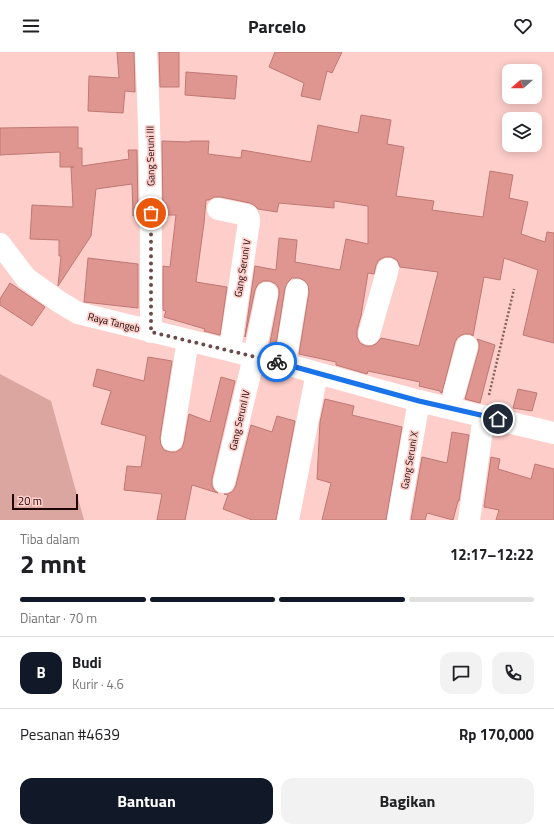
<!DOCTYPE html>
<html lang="id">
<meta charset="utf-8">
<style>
:root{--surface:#fff;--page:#f2f2f2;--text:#202124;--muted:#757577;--line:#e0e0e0;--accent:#111827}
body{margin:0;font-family:"Titillium Web",sans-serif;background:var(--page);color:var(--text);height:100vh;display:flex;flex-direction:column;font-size:15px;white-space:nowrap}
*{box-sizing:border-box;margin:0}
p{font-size:13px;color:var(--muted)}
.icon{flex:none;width:22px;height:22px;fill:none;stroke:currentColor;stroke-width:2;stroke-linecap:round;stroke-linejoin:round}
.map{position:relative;height:468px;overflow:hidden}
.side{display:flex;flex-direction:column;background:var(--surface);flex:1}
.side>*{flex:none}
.needle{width:26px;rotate:250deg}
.buttons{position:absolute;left:502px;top:12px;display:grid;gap:8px}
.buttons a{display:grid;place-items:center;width:40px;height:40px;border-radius:8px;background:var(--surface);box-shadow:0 2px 10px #0003;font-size:20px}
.scale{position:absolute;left:12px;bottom:10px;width:66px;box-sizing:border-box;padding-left:4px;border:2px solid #1d0505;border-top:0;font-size:11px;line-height:14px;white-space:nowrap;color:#1d0505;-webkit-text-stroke:3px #fdceca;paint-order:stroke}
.pin{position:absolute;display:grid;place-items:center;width:34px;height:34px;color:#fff;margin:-17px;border:2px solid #fff;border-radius:50%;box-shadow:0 1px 4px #0007}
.courier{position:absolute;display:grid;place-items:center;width:40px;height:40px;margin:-20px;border:3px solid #1a73e8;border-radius:50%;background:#fff;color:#222;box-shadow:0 1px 5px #0007}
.overview em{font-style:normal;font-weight:700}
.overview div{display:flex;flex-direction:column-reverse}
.overview{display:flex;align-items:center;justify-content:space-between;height:68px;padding:0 20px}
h1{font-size:26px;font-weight:700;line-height:30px}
.bar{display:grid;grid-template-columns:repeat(4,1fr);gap:6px 4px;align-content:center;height:48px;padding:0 20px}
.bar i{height:5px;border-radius:3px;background:var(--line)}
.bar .on{background:var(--accent)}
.bar p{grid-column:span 4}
.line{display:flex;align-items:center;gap:10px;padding:0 20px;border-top:1px solid var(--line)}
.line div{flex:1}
.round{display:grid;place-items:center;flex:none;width:42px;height:42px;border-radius:12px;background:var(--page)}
.action{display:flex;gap:8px;margin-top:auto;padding:8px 20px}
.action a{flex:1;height:46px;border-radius:12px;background:var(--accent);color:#fff;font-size:16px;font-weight:700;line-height:46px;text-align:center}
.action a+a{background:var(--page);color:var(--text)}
header{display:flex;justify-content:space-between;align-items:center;height:52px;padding:0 20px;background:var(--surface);font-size:18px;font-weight:700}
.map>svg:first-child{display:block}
.green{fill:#dba5a0}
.building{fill:#df9691;stroke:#be7873;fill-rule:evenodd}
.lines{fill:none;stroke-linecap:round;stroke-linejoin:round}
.path{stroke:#856260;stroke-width:2.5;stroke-dasharray:2 2;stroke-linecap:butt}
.minor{stroke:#fff;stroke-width:22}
.tertiary{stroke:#fff;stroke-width:22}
.done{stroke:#6b4b4a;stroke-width:4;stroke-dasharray:0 7.2}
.route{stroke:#1a73e8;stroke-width:5}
.labels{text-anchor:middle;stroke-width:3.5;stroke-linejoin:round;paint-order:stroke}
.street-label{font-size:10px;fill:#1d0505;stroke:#fdceca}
</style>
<header><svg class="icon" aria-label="menu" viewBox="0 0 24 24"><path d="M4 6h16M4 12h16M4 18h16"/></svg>Parcelo<svg class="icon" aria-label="heart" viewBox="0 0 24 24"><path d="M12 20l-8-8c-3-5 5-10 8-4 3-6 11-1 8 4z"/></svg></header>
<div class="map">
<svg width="554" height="468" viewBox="0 0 554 468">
<rect width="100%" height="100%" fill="#fdceca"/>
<!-- green -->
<polygon class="green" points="0,322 51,349 84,468 0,468"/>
<!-- building -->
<g class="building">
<polygon points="117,0 134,0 135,40 125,39 123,61 88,59 89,24 119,26"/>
<polygon points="159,0 179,0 179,35 160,35"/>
<polygon points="275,0 342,0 332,21 327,19 320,48 301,44 304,31 269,15"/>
<polygon points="186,20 237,24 235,47 185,43"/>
<path d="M361,63L391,68L387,92L404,95L396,144L434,149L432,158L483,165L490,119L513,123L509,146L528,150L521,182L545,190L547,180L554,181V291L523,283L538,218L504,206L500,228L484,225L473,284L470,282H464L458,285L455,290L442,341L440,340V339L419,334L420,330L368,319L367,322L336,313V310L299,302L309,240L308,233L305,229L299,226H292L288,230L285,236L276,293L270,291L279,243V237L276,232L270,229H263L258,232L255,238L245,285V284L255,214L276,218L279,186L297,188L295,210L340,218L346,187L368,192V154L334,149V156L279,151L277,160L258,157L254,153L250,151L221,145H214L209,148H206L204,171L196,230L227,235L220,283L204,279L205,277L164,265L166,259L163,258V214L170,215L176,163H163L162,89L190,90V89H209L208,102L241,106L242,98L311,110L318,73L358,81ZM385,205H391L397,208L400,215L438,220L419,294L381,286L377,291L372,294H366L360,291L357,285V278L361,264L368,221L374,222L376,213L379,208Z"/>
<polygon points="65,75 78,75 78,96 82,96 82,114 129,107 128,98 137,98 138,163 133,164 132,132 96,137 91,184 58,234 61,204 59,204 59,188 30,187 32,153 73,155 71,115 74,115 60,115 60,100 0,103 0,76"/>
<polygon points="88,206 138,212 138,256 84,250"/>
<polygon points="10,231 45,255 32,274 0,253 0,247"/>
<polygon points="477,287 495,293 480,351 465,347 479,297 479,291"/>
<polygon points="148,305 172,309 160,386 161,393 164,398 170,400 176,400 182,396 184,390 189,362 210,370 221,325 235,329 212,427 212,434 215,439 218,441 192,433 185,468 157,468 162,442 124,438 127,414 141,415 146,384 101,372 111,339 93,334 97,317 144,329"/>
<polygon points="518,337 537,341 532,359 513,356"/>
<polygon points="325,347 354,354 352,363 402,375 386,468 322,468 331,431 317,427 320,370"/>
<polygon points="277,364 295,369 276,468 252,468 223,457 228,443 224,442 228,442 233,439 236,433 251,373 272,380"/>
<polygon points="452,380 469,383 459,449 458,449 453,468 427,461 425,468 411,468 422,405 447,411"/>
<polygon points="491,405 500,407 498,417 531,427 535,412 554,417 554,468 496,468 499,458 484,455"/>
</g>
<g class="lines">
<!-- path -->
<polyline class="path" points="489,343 514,237"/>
<!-- minor -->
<g class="minor">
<path d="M146,0C151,93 151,186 151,280"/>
<polyline points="218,157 247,163 249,167 249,170 230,298"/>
<polyline points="369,282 388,217"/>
<polyline points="285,312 297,238"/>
<polyline points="454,341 467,294"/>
<polyline points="172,388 188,288"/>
<polyline points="224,430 254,305 267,241"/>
<polyline points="288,468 317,321"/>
<polyline points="398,468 419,349"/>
<polyline points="469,468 484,364"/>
</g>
<!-- tertiary -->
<polyline class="tertiary" points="0,192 26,226 58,249 78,261 285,312 419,349 554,381"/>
</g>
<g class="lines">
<!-- done -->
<polyline class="done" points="151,161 151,280 277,310"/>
<!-- route -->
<polyline class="route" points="277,310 419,349 498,367"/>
</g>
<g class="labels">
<!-- street labels -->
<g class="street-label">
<text transform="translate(150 104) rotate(-91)" y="4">Gang Seruni III</text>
<text transform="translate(242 216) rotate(-81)" y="4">Gang Seruni V</text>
<text transform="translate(114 270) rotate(14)" y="4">Raya Tangeb</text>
<text transform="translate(239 368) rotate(-77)" y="4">Gang SerunI IV</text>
<text transform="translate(409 408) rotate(-80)" y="4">Gang Seruni X</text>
</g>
</g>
</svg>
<div class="buttons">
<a><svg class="needle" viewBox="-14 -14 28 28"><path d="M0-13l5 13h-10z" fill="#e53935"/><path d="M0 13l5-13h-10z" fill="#757577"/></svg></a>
<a><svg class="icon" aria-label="layers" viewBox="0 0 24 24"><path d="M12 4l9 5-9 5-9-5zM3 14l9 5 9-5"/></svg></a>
</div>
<div class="scale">20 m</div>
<div class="pin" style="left:151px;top:161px;background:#ea580c"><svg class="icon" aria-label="bag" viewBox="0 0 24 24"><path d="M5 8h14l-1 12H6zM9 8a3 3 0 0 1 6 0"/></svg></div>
<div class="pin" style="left:498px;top:367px;background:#1f2937"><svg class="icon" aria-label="home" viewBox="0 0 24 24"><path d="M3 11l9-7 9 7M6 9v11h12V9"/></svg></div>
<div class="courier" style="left:277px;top:310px"><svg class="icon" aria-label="bike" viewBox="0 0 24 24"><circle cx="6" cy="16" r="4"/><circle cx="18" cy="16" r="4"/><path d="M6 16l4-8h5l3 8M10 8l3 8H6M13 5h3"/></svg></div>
</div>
<section class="side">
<div class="overview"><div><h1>2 mnt</h1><p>Tiba dalam</p></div><em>12:17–12:22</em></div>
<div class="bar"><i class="on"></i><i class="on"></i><i class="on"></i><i></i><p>Diantar · 70 m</p></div>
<div class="line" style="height:72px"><b class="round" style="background:var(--accent);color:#fff">B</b><div><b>Budi</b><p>Kurir · 4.6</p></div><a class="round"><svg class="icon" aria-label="chat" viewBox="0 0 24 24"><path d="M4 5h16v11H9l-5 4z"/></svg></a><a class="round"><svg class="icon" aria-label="phone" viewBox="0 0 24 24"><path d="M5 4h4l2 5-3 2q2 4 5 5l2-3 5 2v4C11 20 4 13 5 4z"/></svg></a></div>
<div class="line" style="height:52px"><div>Pesanan #4639</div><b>Rp 170,000</b></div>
<div class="action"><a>Bantuan</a><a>Bagikan</a></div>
</section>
